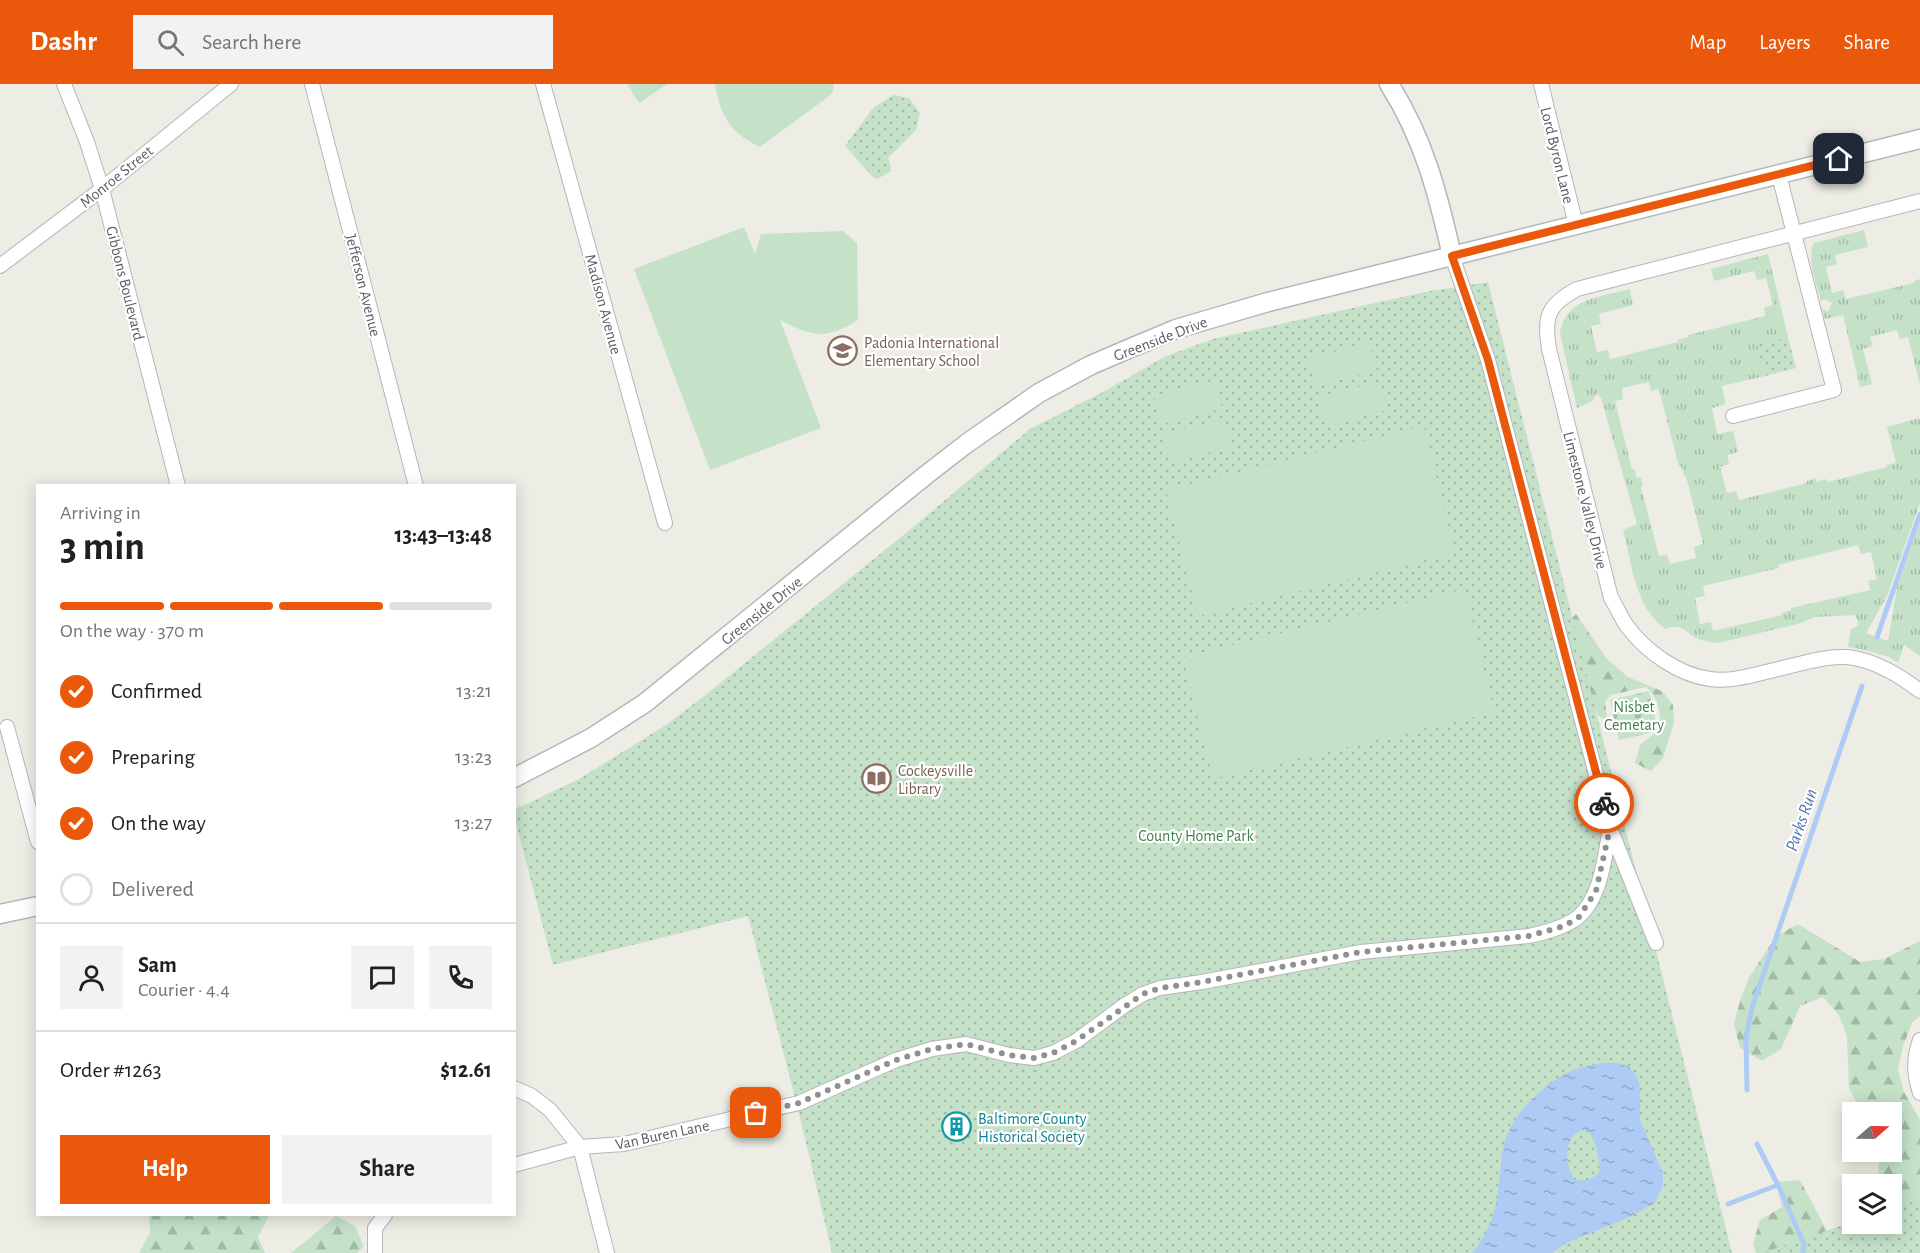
<!DOCTYPE html>
<meta charset="utf-8">
<style>
:root{--surface:#fff;--page:#f2f2f2;--text:#202124;--muted:#757577;--line:#e0e0e0;--accent:#ea580c}
body{margin:0;font-family:"Alegreya Sans",sans-serif;background:var(--page);color:var(--text);height:100vh;display:flex;flex-direction:column;font-size:22px;white-space:nowrap}
*{box-sizing:border-box;margin:0}
p{font-size:20px;color:var(--muted)}
.icon{flex:none;width:33px;height:33px;fill:none;stroke:currentColor;stroke-width:2;stroke-linecap:round;stroke-linejoin:round}
.map{position:relative;flex:1;overflow:hidden}
.sheet{position:absolute;left:36px;top:400px;width:480px;height:732px;display:flex;flex-direction:column;background:var(--surface);border-radius:0px;box-shadow:0 3px 15px #0003}
.sheet>*{flex:none}
.needle{width:39px;rotate:70deg}
.tools{position:absolute;left:1842px;top:1018px;display:grid;gap:12px}
.tools a{display:grid;place-items:center;width:60px;height:60px;border-radius:0px;background:var(--surface);box-shadow:0 3px 15px #0003;font-size:30px}
.pin{position:absolute;display:grid;place-items:center;width:51px;height:51px;color:#fff;margin:-26px;border-radius:12px;box-shadow:0 3px 9px #0006}
.courier{position:absolute;display:grid;place-items:center;width:60px;height:60px;margin:-30px;border:4px solid #ea580c;border-radius:50%;background:#fff;color:#222;box-shadow:0 2px 8px #0007}
.headline em{font-style:normal;font-weight:600}
.headline div{display:flex;flex-direction:column-reverse}
.headline{display:flex;align-items:center;justify-content:space-between;height:102px;padding:0 24px}
h1{font-size:39px;font-weight:600;line-height:45px}
.bar{display:grid;grid-template-columns:repeat(4,1fr);gap:9px 6px;align-content:center;height:72px;padding:0 24px}
.bar i{height:8px;border-radius:4px;background:var(--line)}
.bar .current{background:var(--accent)}
.bar p{grid-column:span 4}
.line{display:flex;align-items:center;gap:15px;padding:0 24px;border-top:2px solid var(--line)}
.line div{flex:1}
.round{display:grid;place-items:center;flex:none;width:63px;height:63px;border-radius:0px;background:var(--page)}
ol{padding:0 24px;list-style:none}
li{display:flex;align-items:center;gap:18px;height:66px}
li p{margin-inline-start:auto}
li .icon{padding:6px;border-radius:50%;background:var(--accent);color:#fff;stroke-width:4}
li:last-child{color:var(--muted)}
li i{width:33px;height:33px;border:3px solid var(--line);border-radius:50%}
.button{display:flex;gap:12px;margin-top:auto;padding:12px 24px}
.button a{flex:1;height:69px;border-radius:0px;background:var(--accent);color:#fff;font-size:24px;font-weight:600;line-height:69px;text-align:center}
.button a+a{background:var(--page);color:var(--text)}
header{display:flex;align-items:center;gap:36px;box-sizing:border-box;height:84px;padding:0 30px;background:var(--accent);color:#fff}
header strong{font-size:28px}
nav{display:flex;gap:33px;margin-inline-start:auto;font-size:21px}
.search{width:420px;height:54px;background:var(--page);display:flex;align-items:center;gap:15px;box-sizing:border-box;padding:0 21px;border-radius:0px;color:var(--muted);font-size:22px}
.map>svg:first-child{display:block}
.grass{fill:url(#grass-tufts);fill-rule:evenodd}
.forest{fill:url(#forest-firs)}
.cemetery{fill:url(#cemetery-stones)}
.park{fill:url(#park-dots)}
.pitch{fill:#c5e2c9}
.water{fill:url(#water-ripples);fill-rule:evenodd}
.lines{fill:none;stroke-linecap:round;stroke-linejoin:round}
.stream{stroke:#aecbf5;stroke-width:5}
.minor-casing{stroke:#b5b6ba;stroke-width:16}
.tertiary-casing{stroke:#b5b6ba;stroke-width:21}
.minor{stroke:#fff;stroke-width:14}
.tertiary{stroke:#fff;stroke-width:18}
.done{stroke:#8f9191;stroke-width:6;stroke-dasharray:0 10.8}
.route{stroke:#ea580c;stroke-width:8}
.labels{text-anchor:middle;stroke-width:4.5;stroke-linejoin:round;paint-order:stroke}
.street-label{font-size:16px;fill:#5d5f64;stroke:#fff}
.education-label{font-size:16px;fill:#785e54;stroke:#fff;text-anchor:start}
.park-label{font-size:16px;fill:#40804c;stroke:#fff}
.culture-label{font-size:16px;fill:#0d838f;stroke:#fff;text-anchor:start}
.water-label{font-size:18px;font-style:italic;fill:#5475b5;stroke:#fff}
</style>
<header>
<strong>Dashr</strong>
<div class="search"><svg class="icon" aria-label="search" viewBox="0 0 24 24"><circle cx="10" cy="10" r="6"/><path d="M15 15l6 6"/></svg>Search here</div>
<nav><a>Map</a><a>Layers</a><a>Share</a></nav>
</header>
<div class="map">
<svg width="1920" height="1169" viewBox="0 0 1920 1169">
<defs>
<pattern id="grass-tufts" width="24" height="20" patternUnits="userSpaceOnUse" patternTransform="scale(1.5)"><rect width="24" height="20" fill="#c5e2c9"/><path d="M3 7l-1-3M5 7V3M7 7l1-3M15 17l-1-3M17 17v-4M19 17l1-3" fill="none" stroke="#a3baa7"/></pattern>
<pattern id="forest-firs" width="22" height="20" patternUnits="userSpaceOnUse" patternTransform="scale(1.5)"><rect width="22" height="20" fill="#c5e2c9"/><path d="M5 1l3.5 6h-7zM16 11l3.5 6h-7z" fill="#a3baa7"/></pattern>
<pattern id="cemetery-stones" width="16" height="16" patternUnits="userSpaceOnUse" patternTransform="scale(1.5)"><rect width="16" height="16" fill="#c5e2c9"/><path d="M2 7V4a2 2 0 0 1 4 0v3zM10 15v-3a2 2 0 0 1 4 0v3z" fill="#a3baa7"/></pattern>
<pattern id="park-dots" width="8" height="8" patternUnits="userSpaceOnUse" patternTransform="scale(1.5)"><rect width="8" height="8" fill="#c5e2c9"/><path d="M2 2h.1M6 6h.1" fill="none" stroke="#a3baa7" stroke-width="1.8" stroke-linecap="round"/></pattern>
<pattern id="water-ripples" width="26" height="14" patternUnits="userSpaceOnUse" patternTransform="scale(1.5)"><rect width="26" height="14" fill="#aecbf5"/><path d="M2 4q2-2 4 0t4 0M15 11q2-2 4 0t4 0" fill="none" stroke="#91a8ca"/></pattern>
</defs>
<rect width="100%" height="100%" fill="#edede5"/>
<!-- grass -->
<g class="grass">
<path d="M1864,146L1868,163L1835,171L1837,180L1826,183L1832,209L1843,206L1846,215L1914,199V197L1920,195V301L1908,253L1900,255L1897,246L1870,253L1873,262L1863,265L1872,300L1860,303L1843,231L1825,235L1822,225L1828,228L1832,219L1825,215L1821,217C1817,202 1806,172 1814,159Z"/>
<path d="M1768,170L1788,253L1758,261L1765,292L1722,302L1726,320L1712,324L1717,350L1733,347L1738,368L1727,371L1729,380L1720,383L1727,409L1736,407L1739,416L1807,399V397L1816,394L1817,398L1826,395L1828,398L1887,383L1886,381L1896,379L1887,343L1920,334V419L1887,512L1866,549L1888,557L1897,504L1920,438V572L1904,561L1898,579L1889,573L1865,566L1848,563L1851,545L1858,542V537L1855,531L1815,533L1798,540L1718,559C1709,558 1700,557 1693,552C1682,544 1679,540 1665,545C1635,523 1632,480 1623,446L1637,440L1601,314L1598,310L1595,312L1593,317L1577,324L1560,250C1564,214 1601,213 1630,205L1633,221L1599,230L1601,240L1591,242L1597,268L1608,266L1610,275L1678,258V256L1688,253V251L1765,232L1764,224L1773,221L1766,194L1757,196L1754,187L1714,197L1711,185ZM1649,298L1651,307L1659,305L1679,383L1681,382L1684,392H1686L1703,460L1694,463L1696,474L1670,480L1667,471L1659,472L1641,403L1643,402L1641,393L1637,394L1634,385H1632L1615,317L1623,315L1622,304ZM1858,461L1861,470L1871,468L1877,495L1868,497L1870,506L1791,524V526L1781,529L1782,531L1713,547L1711,538L1700,540L1695,514L1705,512L1703,502L1779,484L1778,481Z"/>
</g>
<!-- forest -->
<g class="forest">
<path d="M1576,530L1607,575L1628,593L1662,607L1673,621L1674,639L1663,674L1651,687L1635,679L1640,661L1661,644C1660,628 1659,614 1646,603L1611,611L1605,617L1607,636L1598,632L1584,598L1570,536Z"/>
<polygon points="1798,840 1860,878 1884,875 1920,857 1920,932 1912,939 1903,962 1898,986 1904,1008 1920,1036 1920,1169 1756,1169 1753,1160 1760,1136 1782,1123 1776,1098 1800,1096 1834,1160 1892,1140 1892,1101 1878,1101 1879,1068 1892,1068 1892,1029 1862,1029 1849,1004 1847,952 1838,930 1823,913 1800,922 1781,965 1762,977 1740,964 1734,940 1740,917 1749,894 1776,852"/>
<polygon points="149,1131 269,1131 258,1153 265,1169 139,1169 150,1148"/>
<polygon points="336,1132 355,1142 364,1162 357,1169 291,1169"/>
</g>
<!-- cemetery -->
<polygon class="cemetery" points="1649,607 1658,647 1619,656 1610,616"/>
<!-- park -->
<g class="park">
<polygon points="893,11 909,14 920,29 916,46 888,74 891,82 890,88 877,95 871,91 845,62 873,24"/>
<polygon points="1488,198 1732,1169 832,1169 799,1029 748,832 553,881 515,735 514,726 579,695 666,641 703,613 906,449 1030,345 1103,308 1166,272 1213,255 1425,208"/>
<polygon points="1788,253 1796,284 1765,292 1757,261"/>
<polygon points="1920,1115 1920,1169 1762,1169 1852,1138 1852,1140 1892,1140 1892,1125"/>
</g>
<!-- pitch -->
<g class="pitch">
<polygon points="627,0 667,0 639,19"/>
<path d="M715,0H834L832,10L760,63C729,48 721,33 715,0Z"/>
<path d="M744,143L755,170L761,150L843,147L857,159L858,236C826,256 813,253 780,236L821,344L710,386L634,185Z"/>
<polygon points="1369,259 1377,287 1316,302 1309,274"/>
<polygon points="1215,296 1222,325 1161,340 1154,312"/>
<polygon points="1379,298 1387,326 1326,342 1319,313"/>
<polygon points="1224,335 1231,363 1170,379 1163,350"/>
<polygon points="1424,342 1455,469 1198,532 1166,406"/>
<polygon points="1465,505 1494,628 1213,695 1183,573"/>
</g>
<!-- water -->
<path class="water" d="M1603,979H1619L1629,983L1637,992L1640,1002V1036L1663,1089V1101L1655,1119L1629,1133L1564,1160L1552,1169H1472C1502,1132 1496,1108 1503,1065C1508,1035 1538,1006 1563,991C1575,984 1590,981 1603,979ZM1583,1046L1588,1047C1597,1059 1600,1075 1599,1089C1591,1096 1585,1098 1575,1096C1565,1082 1562,1052 1583,1046Z"/>
<g class="lines">
<!-- stream -->
<g class="stream">
<polyline points="1877,553 1920,430"/>
<polyline points="1747,1006 1746,953 1752,924 1862,602"/>
<polyline points="1757,1060 1778,1101 1804,1160 1803,1169"/>
<polyline points="1728,1120 1778,1101"/>
</g>
<defs>
<g id="minor">
<polyline points="64,0 87,58 102,105 178,402"/>
<polyline points="312,0 416,402"/>
<polyline points="543,0 665,439"/>
<polyline points="1541,0 1576,141"/>
<path d="M1920,117L1577,205C1547,221 1544,233 1549,265L1611,514C1617,523 1621,534 1627,542C1646,568 1679,591 1710,595C1730,598 1754,591 1774,586C1797,581 1822,572 1846,573C1872,575 1899,591 1920,607"/>
<polyline points="1452,172 1488,276 1610,744 1656,859"/>
<polyline points="0,182 102,105 231,0"/>
<polyline points="1733,332 1834,306 1779,91"/>
<polyline points="7,643 38,758"/>
<path d="M1920,956C1913,976 1914,990 1920,1009"/>
<polyline points="514,1004 532,1012 550,1026 580,1063 607,1169"/>
<path d="M514,1081L580,1063L624,1060L799,1019L896,976L932,965L966,960L1009,971L1034,974L1053,969L1076,957L1125,921L1143,910L1160,904L1202,898L1361,868L1529,852C1546,848 1563,844 1577,834C1601,815 1605,772 1610,744"/>
<polyline points="375,1169 375,1144 385,1131"/>
</g>
<g id="tertiary">
<path d="M1389,0C1424,55 1438,110 1452,172"/>
<polyline points="514,694 591,654 645,619 926,391 966,360 1039,309 1091,281 1133,263 1176,245 1268,218 1920,55"/>
<polyline points="0,830 38,822"/>
</g>
</defs>
<!-- minor casing -->
<use href="#minor" class="minor-casing"/>
<!-- tertiary casing -->
<use href="#tertiary" class="tertiary-casing"/>
<!-- minor -->
<use href="#minor" class="minor"/>
<!-- tertiary -->
<use href="#tertiary" class="tertiary"/>
</g>
<g class="lines">
<!-- done -->
<polyline class="done" points="756,1029 799,1019 896,976 932,965 966,960 1009,971 1034,974 1053,969 1076,957 1143,910 1160,904 1202,898 1361,868 1529,852 1564,842 1579,833 1596,807 1610,744 1604,719"/>
<!-- route -->
<polyline class="route" points="1604,719 1488,276 1452,172 1839,75"/>
</g>
<!-- icons -->
<defs>
<symbol id="school-ring" viewBox="-11 -11 22 22"><circle r="9.5" fill="#fff" stroke="#8d6e63" stroke-width="1.5"/><path d="M0-5L7-2L0 1L-7-2ZM-4 1L0 2.5L4 1V4Q0 6-4 4Z" fill="#8d6e63"/></symbol>
<symbol id="library-ring" viewBox="-11 -11 22 22"><circle r="9.5" fill="#fff" stroke="#8d6e63" stroke-width="1.5"/><path d="M-6-4Q-3-5.5-.7-3.5V5Q-3 3-6 4ZM6-4Q3-5.5 .7-3.5V5Q3 3 6 4Z" fill="#8d6e63"/></symbol>
<symbol id="building-ring" viewBox="-11 -11 22 22"><circle r="9.5" fill="#fff" stroke="#0f9aa8" stroke-width="1.5"/><path d="M-4-6H4V6H1V3H-1V6H-4ZM-2.5-4.3h1.7v1.8h-1.7ZM.8-4.3h1.7v1.8H.8ZM-2.5-1h1.7V.8h-1.7ZM.8-1h1.7V.8H.8Z" fill="#0f9aa8"/></symbol>
</defs>
<g fill-rule="evenodd">
<use href="#school-ring" x="826" y="250" width="33" height="33"/>
<use href="#library-ring" x="860" y="678" width="33" height="33"/>
<use href="#building-ring" x="940" y="1026" width="33" height="33"/>
</g>
<g class="labels">
<!-- street labels -->
<g class="street-label">
<text transform="translate(1558 71) rotate(76)" y="6">Lord Byron Lane</text>
<text transform="translate(116 92) rotate(-39)" y="6">Monroe Street</text>
<text transform="translate(126 199) rotate(76)" y="6">Gibbons Boulevard</text>
<text transform="translate(364 201) rotate(76)" y="6">Jefferson Avenue</text>
<text transform="translate(604 220) rotate(75)" y="6">Madison Avenue</text>
<text transform="translate(1160 254) rotate(-21)" y="6">Greenside Drive</text>
<text transform="translate(1586 416) rotate(76)" y="6">Limestone Valley Drive</text>
<text transform="translate(761 526) rotate(-39)" y="6">Greenside Drive</text>
<text transform="translate(662 1050) rotate(-12)" y="6">Van Buren Lane</text>
</g>
<!-- education labels -->
<g class="education-label">
<text x="864" y="264">Padonia International<tspan x="864" dy="18">Elementary School</tspan></text>
<text x="898" y="692">Cockeysville<tspan x="898" dy="18">Library</tspan></text>
</g>
<!-- park labels -->
<g class="park-label">
<text x="1634" y="628">Nisbet<tspan x="1634" dy="18">Cemetary</tspan></text>
<text x="1196" y="757">County Home Park</text>
</g>
<!-- culture labels -->
<g class="culture-label">
<text x="978" y="1040">Baltimore County<tspan x="978" dy="18">Historical Society</tspan></text>
</g>
<!-- water labels -->
<g class="water-label">
<text transform="translate(1801 736) rotate(-71)" y="6">Parks Run</text>
</g>
</g>
</svg>
<div class="tools">
<a><svg class="needle" viewBox="-14 -14 28 28"><path d="M0-13l5 13h-10z" fill="#e53935"/><path d="M0 13l5-13h-10z" fill="#757577"/></svg></a>
<a><svg class="icon" aria-label="layers" viewBox="0 0 24 24"><path d="M12 4l9 5-9 5-9-5zM3 14l9 5 9-5"/></svg></a>
</div>
<div class="pin" style="left:756px;top:1029px;background:#ea580c"><svg class="icon" aria-label="bag" viewBox="0 0 24 24"><path d="M5 8h14l-1 12H6zM9 8a3 3 0 0 1 6 0"/></svg></div>
<div class="pin" style="left:1839px;top:75px;background:#1f2937"><svg class="icon" aria-label="home" viewBox="0 0 24 24"><path d="M3 11l9-7 9 7M6 9v11h12V9"/></svg></div>
<div class="courier" style="left:1604px;top:719px"><svg class="icon" aria-label="bike" viewBox="0 0 24 24"><circle cx="6" cy="16" r="4"/><circle cx="18" cy="16" r="4"/><path d="M6 16l4-8h5l3 8M10 8l3 8H6M13 5h3"/></svg></div>
<section class="sheet">
<div class="headline"><div><h1>3 min</h1><p>Arriving in</p></div><em>13:43–13:48</em></div>
<div class="bar"><i class="current"></i><i class="current"></i><i class="current"></i><i></i><p>On the way · 370 m</p></div>
<ol>
<li><svg class="icon" aria-label="check" viewBox="0 0 24 24"><path d="M5 12l5 5 9-10"/></svg>Confirmed<p>13:21</p></li>
<li><svg class="icon" aria-label="check" viewBox="0 0 24 24"><path d="M5 12l5 5 9-10"/></svg>Preparing<p>13:23</p></li>
<li><svg class="icon" aria-label="check" viewBox="0 0 24 24"><path d="M5 12l5 5 9-10"/></svg>On the way<p>13:27</p></li>
<li><i></i>Delivered</li>
</ol>
<div class="line" style="height:108px"><a class="round"><svg class="icon" aria-label="person" viewBox="0 0 24 24"><circle cx="12" cy="8" r="4"/><path d="M4 21q1-7 8-7t8 7"/></svg></a><div><b>Sam</b><p>Courier · 4.4</p></div><a class="round"><svg class="icon" aria-label="chat" viewBox="0 0 24 24"><path d="M4 5h16v11H9l-5 4z"/></svg></a><a class="round"><svg class="icon" aria-label="phone" viewBox="0 0 24 24"><path d="M5 4h4l2 5-3 2q2 4 5 5l2-3 5 2v4C11 20 4 13 5 4z"/></svg></a></div>
<div class="line" style="height:78px"><div>Order #1263</div><b>$12.61</b></div>
<div class="button"><a>Help</a><a>Share</a></div>
</section>
</div>
